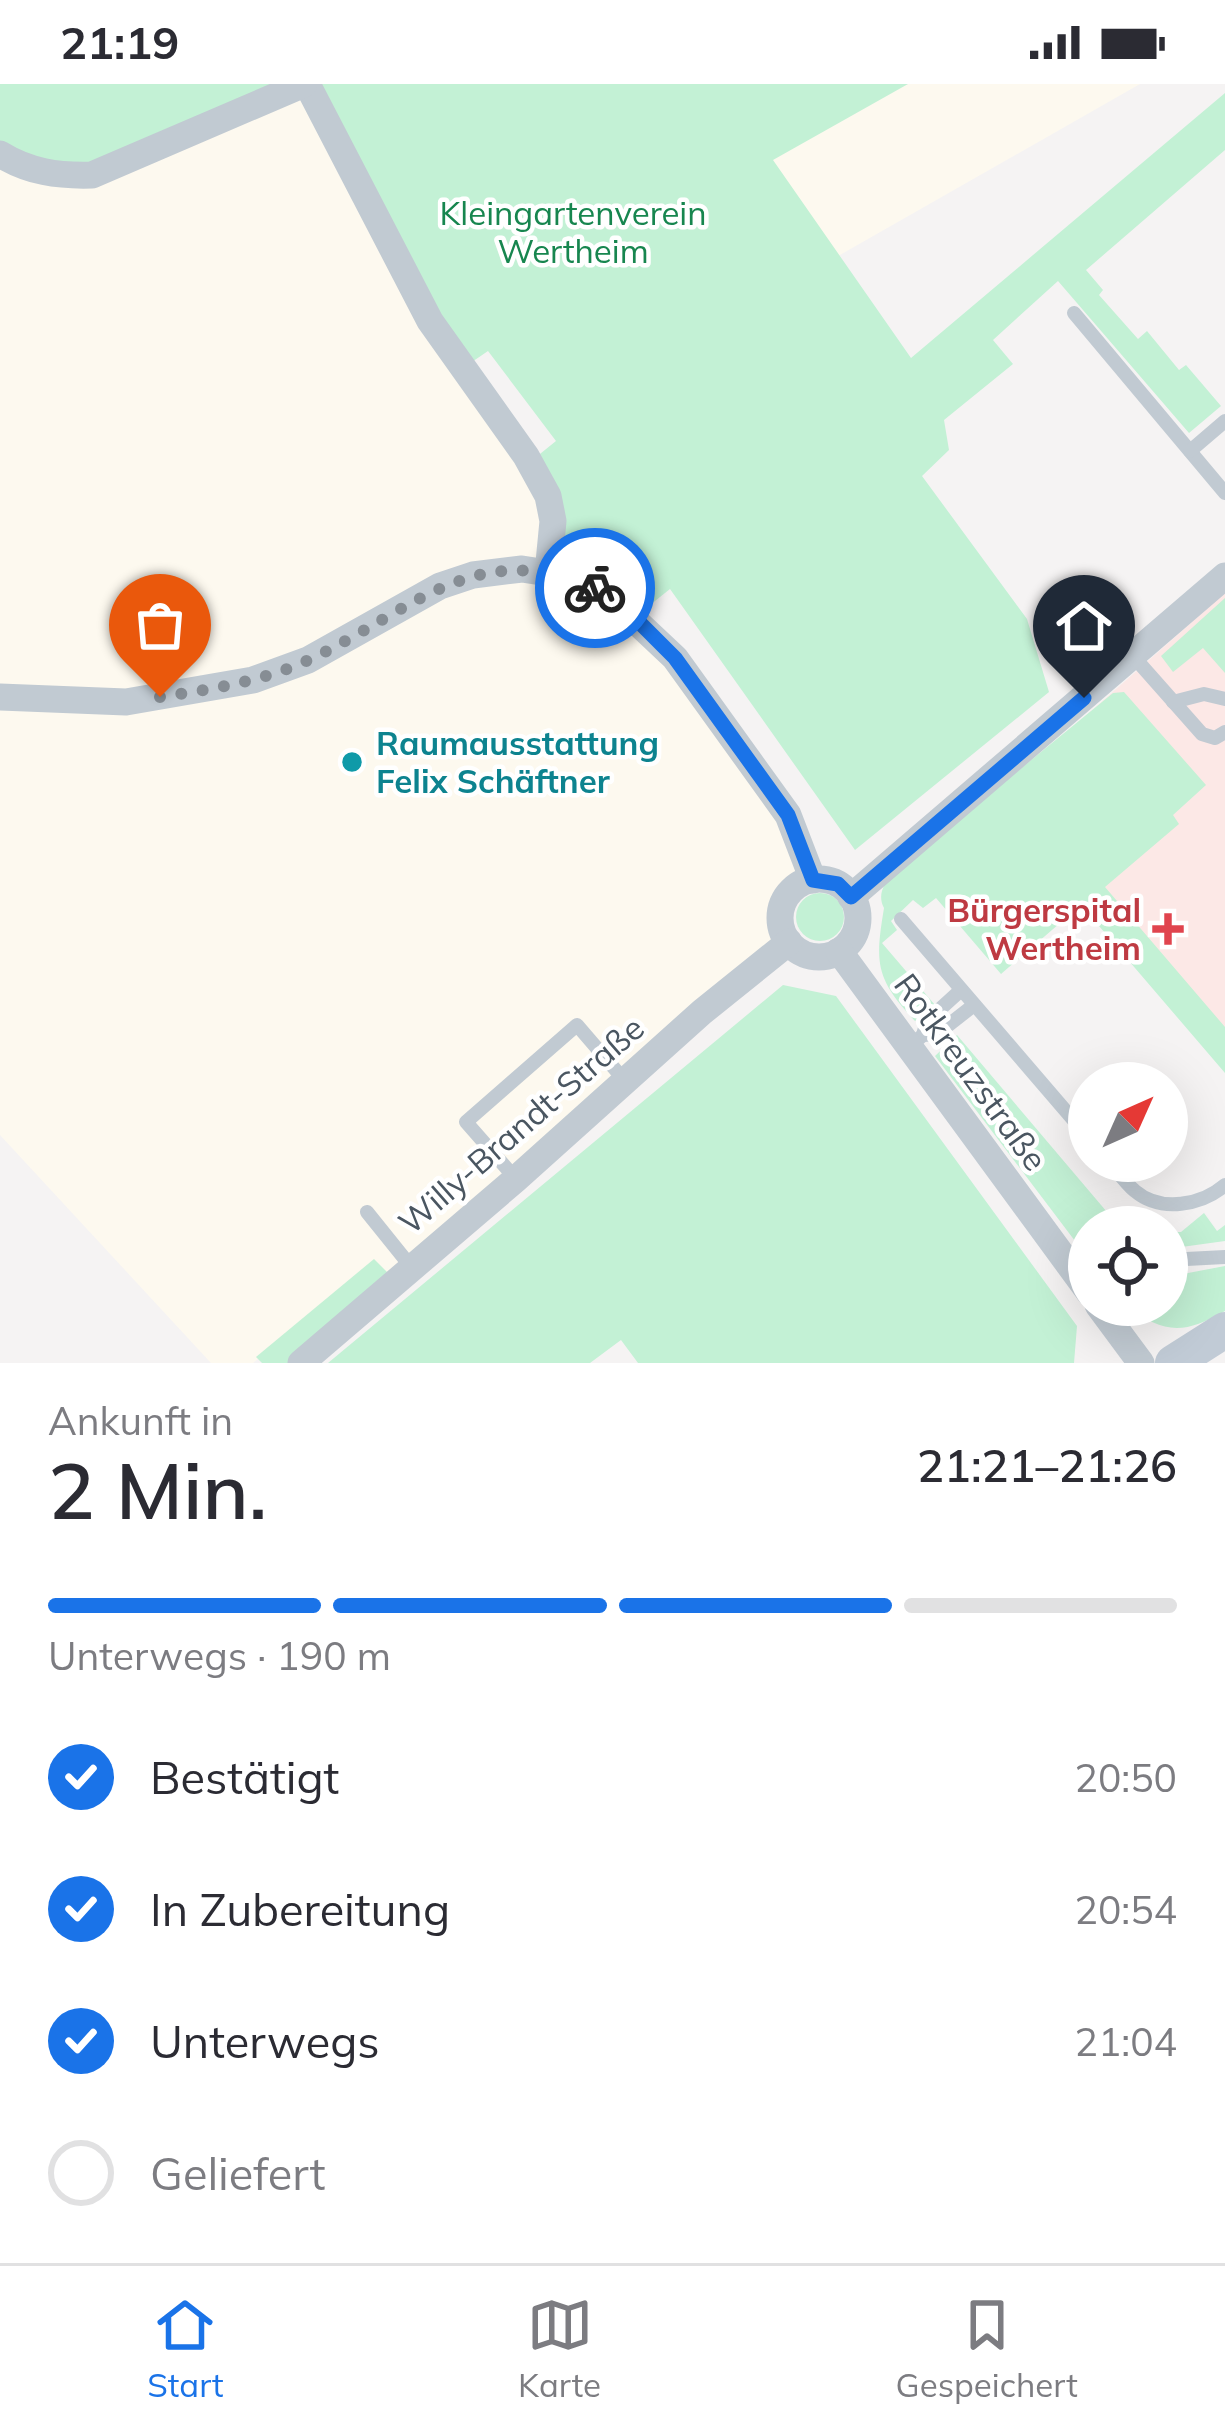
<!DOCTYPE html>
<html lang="de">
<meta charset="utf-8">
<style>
:root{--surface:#fff;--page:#f2f2f3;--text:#2b2b33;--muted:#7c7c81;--line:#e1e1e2;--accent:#1a73e8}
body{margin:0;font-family:Mulish,sans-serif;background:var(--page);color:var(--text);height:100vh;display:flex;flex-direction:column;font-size:45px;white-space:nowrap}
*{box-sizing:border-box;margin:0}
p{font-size:39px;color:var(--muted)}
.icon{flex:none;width:66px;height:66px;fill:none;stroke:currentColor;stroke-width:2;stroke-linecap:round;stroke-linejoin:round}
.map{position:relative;height:1279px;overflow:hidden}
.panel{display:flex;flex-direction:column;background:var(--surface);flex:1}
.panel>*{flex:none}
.needle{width:78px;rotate:45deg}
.fabs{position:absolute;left:1068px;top:978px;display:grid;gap:24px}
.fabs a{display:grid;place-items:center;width:120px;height:120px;border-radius:50%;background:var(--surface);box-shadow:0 12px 48px #0002;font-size:60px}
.pin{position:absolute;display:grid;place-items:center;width:102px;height:102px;color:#fff;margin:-123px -51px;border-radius:50% 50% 50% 0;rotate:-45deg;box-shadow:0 0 12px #0007}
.pin .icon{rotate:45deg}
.courier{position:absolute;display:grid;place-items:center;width:120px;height:120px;margin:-60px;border:9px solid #1a73e8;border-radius:50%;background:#fff;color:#222;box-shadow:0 3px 15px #0007}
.summary em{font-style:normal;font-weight:600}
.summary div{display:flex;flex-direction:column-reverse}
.summary{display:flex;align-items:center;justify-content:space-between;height:204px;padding:0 48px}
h1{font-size:78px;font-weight:600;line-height:90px}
.bar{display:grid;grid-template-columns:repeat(4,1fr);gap:18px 12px;align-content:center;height:144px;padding:0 48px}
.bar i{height:15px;border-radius:9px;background:var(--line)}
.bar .selected{background:var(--accent)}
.bar p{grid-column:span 4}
ol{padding:0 48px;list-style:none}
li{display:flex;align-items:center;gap:36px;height:132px}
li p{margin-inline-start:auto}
li .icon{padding:12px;border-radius:50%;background:var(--accent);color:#fff;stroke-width:4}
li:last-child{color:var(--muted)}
li i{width:66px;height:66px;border:6px solid var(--line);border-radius:50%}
.status{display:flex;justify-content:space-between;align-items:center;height:84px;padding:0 60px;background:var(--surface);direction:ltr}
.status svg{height:33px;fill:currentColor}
.dock{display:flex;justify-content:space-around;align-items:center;height:168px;border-top:3px solid var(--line);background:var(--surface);font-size:33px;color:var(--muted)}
.dock a{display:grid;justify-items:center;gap:6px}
.dock .selected{color:var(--accent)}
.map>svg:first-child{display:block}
.commercial{fill:#fdf9ef}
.medical{fill:#fce8e6}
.green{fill:#c3f1d5}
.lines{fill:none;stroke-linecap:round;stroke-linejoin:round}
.lane{stroke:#c1cad2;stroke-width:14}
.street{stroke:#c1cad2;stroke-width:27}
.secondary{stroke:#c1cbd6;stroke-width:36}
.done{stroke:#868d94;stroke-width:12;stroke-dasharray:0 21.6}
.route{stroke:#1a73e8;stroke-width:15}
.culture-dot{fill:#0f9aa8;stroke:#fff;stroke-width:4.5}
.health-dot{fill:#e0444e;stroke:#fff;stroke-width:4.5}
.labels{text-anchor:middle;stroke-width:9;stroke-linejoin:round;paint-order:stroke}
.park-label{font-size:33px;fill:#17864f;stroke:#fff}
.culture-label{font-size:33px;font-weight:bold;fill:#0d838f;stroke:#fff;text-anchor:start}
.health-label{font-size:33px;font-weight:bold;fill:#be3a42;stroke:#fff;text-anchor:end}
.street-label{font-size:33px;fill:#4a5661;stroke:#fff}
</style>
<div class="status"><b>21:19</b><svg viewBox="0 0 49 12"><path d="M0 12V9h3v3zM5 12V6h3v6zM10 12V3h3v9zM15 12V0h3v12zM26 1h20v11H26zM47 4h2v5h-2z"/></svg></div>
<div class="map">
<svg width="1225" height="1279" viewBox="0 0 1225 1279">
<rect width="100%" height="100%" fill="#f5f3f3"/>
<!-- commercial -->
<g class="commercial">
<polygon points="304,0 607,510 788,731 804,798 785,817 781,830 784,850 396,1197 374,1176 253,1279 211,1279 0,1051 0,70"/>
<polygon points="652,0 1140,0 782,204"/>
</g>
<!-- medical -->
<polygon class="medical" points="1225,509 1225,979 996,711"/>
<!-- green -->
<g class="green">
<polygon points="0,0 285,0 92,91 0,70"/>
<polygon points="321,0 908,0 773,76 911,274 1225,9 1225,66 1086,186 1103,206 1099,211 1138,255 1147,247 1179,286 1186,281 1221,322 1189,349 1058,197 993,256 1013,280 944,336 949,366 922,392 1027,535 1049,608 855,766 670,505 635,533 548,489 553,437 530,378 556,357 488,267 469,280 424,205"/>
<polygon points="1225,514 1225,589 1203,564 1173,588 1161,572"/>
<path d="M1124,608L1206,701L1173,731L1179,740L1105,803L1225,943V989L1081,821L1001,890L936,814L923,824L913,816L891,837L897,846L882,859L935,921L915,937C875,894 875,879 884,824C877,811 884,800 892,790L1113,609Z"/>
<circle cx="820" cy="833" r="24"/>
<polygon points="783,901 836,912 1077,1242 1074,1279 638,1279 621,1256 590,1279 328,1279"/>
<polygon points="957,951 1118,1141 1120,1143 1089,1143 1089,1153 1075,1157 935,972"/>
<polygon points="1204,1129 1217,1147 1225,1141 1225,1157 1167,1165 1167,1148 1181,1148"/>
<polygon points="374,1175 396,1197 301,1279 262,1279 256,1273"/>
<path d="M1225,1182V1227C1183,1251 1164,1250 1125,1221H1167V1193Z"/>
</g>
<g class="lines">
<!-- lane -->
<g class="lane">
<polyline points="1074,229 1225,409"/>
<polyline points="1190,367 1225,337"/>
<polyline points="1133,572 1202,650 1215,654 1225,648"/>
<polyline points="1173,618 1204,610 1225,615"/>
<polyline points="901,835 1089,1054"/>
<polyline points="923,951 937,950 974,921"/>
<polyline points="909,963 923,951 927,937 961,906"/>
<path d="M1109,1077C1117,1086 1125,1099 1135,1107C1161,1129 1202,1121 1225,1101"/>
<polyline points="516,1095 466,1038 577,941 626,998"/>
<polyline points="367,1128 412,1184"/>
<polyline points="1167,1176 1225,1173"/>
</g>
<!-- street -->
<g class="street">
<polyline points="307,0 430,237 526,372 548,412 553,437 548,489"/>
<path d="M0,70C29,88 58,92 92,91L304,0"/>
<polyline points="0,613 126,618 253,596 308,576 440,502 473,491 522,485 567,492 607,510 675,574 788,731 813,796"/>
<circle cx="819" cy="834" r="39"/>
<polyline points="851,813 1225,492"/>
<polyline points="839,867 1089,1208"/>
<polyline points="1098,1221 1141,1279"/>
<polyline points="301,1279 516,1095 702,928 789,858"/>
</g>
<!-- secondary -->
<polyline class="secondary" points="1173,1279 1225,1246"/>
</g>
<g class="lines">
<!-- done -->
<path class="done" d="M160,613C212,605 265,597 313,574C414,525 476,453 595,504"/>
<!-- route -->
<polyline class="route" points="595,504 634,533 675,574 788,731 813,796 838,800 851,813 1084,614"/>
</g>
<!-- markers -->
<circle class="culture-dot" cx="352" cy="678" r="12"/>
<path class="health-dot" d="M1162 827h12v12h12v12h-12v12h-12v-12h-12v-12h12z"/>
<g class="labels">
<!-- park labels -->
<g class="park-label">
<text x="573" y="141">Kleingartenverein<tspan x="573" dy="38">Wertheim</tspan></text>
</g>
<!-- culture labels -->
<g class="culture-label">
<text x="376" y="671">Raumausstattung<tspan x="376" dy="38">Felix Schäftner</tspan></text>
</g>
<!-- health labels -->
<g class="health-label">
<text x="1141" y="838">Bürgerspital<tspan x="1141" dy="38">Wertheim</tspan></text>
</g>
<!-- street labels -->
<g class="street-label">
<text transform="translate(971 988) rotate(54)" y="12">Rotkreuzstraße</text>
<text transform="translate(521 1041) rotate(-41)" y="12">Willy-Brandt-Straße</text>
</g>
</g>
</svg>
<div class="fabs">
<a><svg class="needle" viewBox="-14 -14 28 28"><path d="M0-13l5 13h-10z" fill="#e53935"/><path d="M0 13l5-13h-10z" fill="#7c7c81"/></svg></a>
<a><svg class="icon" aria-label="locate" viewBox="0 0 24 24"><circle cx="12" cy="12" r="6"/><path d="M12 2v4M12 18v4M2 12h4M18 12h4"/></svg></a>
</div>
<div class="pin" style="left:160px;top:613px;background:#ea580c"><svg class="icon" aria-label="bag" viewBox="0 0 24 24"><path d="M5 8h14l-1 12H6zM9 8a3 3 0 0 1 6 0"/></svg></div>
<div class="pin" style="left:1084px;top:614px;background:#1f2937"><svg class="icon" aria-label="home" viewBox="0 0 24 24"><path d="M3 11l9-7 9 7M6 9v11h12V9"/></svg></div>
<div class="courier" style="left:595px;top:504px"><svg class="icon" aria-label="bike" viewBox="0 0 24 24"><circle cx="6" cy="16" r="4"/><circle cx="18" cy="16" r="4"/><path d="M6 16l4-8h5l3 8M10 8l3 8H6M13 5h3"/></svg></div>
</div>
<section class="panel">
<div class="summary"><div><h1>2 Min.</h1><p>Ankunft in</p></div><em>21:21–21:26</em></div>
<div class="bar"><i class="selected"></i><i class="selected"></i><i class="selected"></i><i></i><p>Unterwegs · 190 m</p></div>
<ol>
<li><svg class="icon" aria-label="check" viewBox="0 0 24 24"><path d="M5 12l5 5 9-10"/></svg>Bestätigt<p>20:50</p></li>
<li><svg class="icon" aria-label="check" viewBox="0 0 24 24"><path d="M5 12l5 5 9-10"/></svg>In Zubereitung<p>20:54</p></li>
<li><svg class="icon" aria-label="check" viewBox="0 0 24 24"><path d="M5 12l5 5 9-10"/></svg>Unterwegs<p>21:04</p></li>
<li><i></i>Geliefert</li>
</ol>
</section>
<nav class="dock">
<a class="selected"><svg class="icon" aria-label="home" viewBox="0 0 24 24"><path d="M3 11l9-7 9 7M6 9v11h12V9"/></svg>Start</a>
<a><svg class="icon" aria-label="map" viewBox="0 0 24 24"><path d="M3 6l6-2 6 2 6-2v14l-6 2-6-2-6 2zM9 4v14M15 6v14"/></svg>Karte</a>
<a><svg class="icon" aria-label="saved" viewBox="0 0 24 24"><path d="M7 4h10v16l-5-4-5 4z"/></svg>Gespeichert</a>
</nav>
